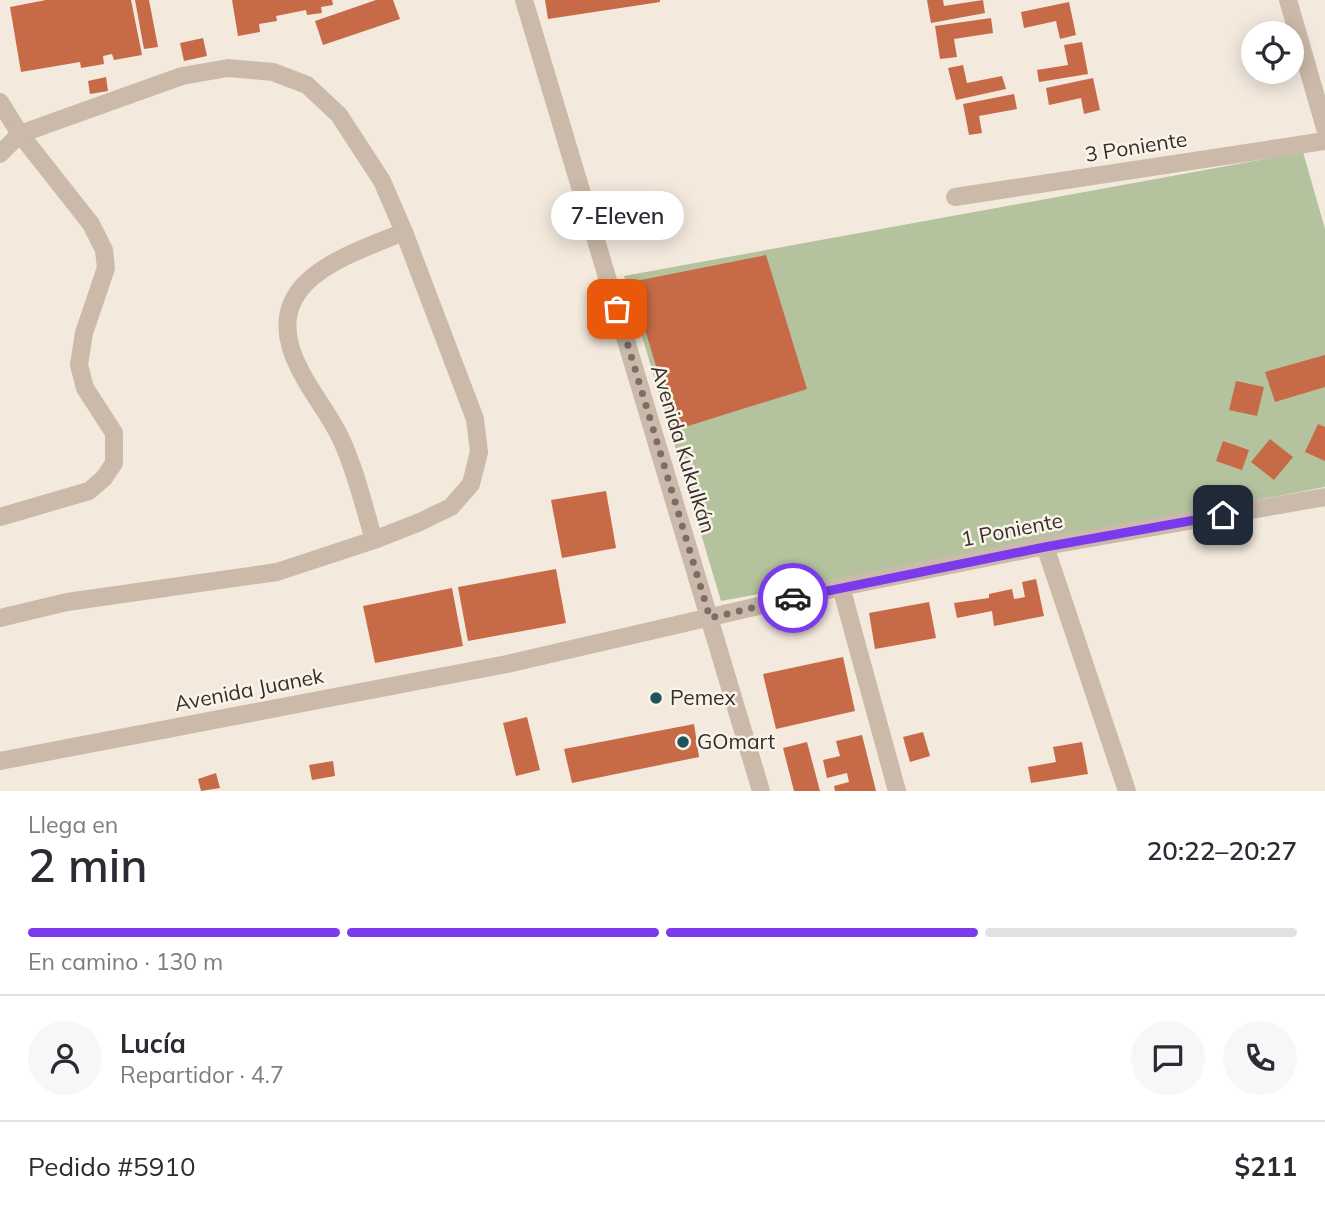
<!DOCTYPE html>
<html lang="es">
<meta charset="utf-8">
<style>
:root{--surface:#fff;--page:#f7f7f7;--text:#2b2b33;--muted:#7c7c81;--line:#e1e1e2;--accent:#7c3aed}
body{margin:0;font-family:Mulish,sans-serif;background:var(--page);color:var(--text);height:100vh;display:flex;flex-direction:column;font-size:26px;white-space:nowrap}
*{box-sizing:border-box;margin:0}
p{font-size:23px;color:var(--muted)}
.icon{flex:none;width:38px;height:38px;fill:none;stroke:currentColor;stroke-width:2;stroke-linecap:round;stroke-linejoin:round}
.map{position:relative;height:791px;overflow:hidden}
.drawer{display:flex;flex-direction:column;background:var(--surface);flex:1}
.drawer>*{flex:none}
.buttons{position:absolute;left:1241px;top:21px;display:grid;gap:14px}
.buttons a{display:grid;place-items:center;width:63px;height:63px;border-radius:50%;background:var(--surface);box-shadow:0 4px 18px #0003;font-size:35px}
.pin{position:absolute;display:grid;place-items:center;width:60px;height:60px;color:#fff;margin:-30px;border-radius:14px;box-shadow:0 4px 10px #0006}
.courier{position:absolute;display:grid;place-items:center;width:70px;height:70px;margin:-35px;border:5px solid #7c3aed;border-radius:50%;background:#fff;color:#222;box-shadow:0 2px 9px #0007}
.bubble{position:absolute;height:49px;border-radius:24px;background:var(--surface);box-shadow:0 4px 18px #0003;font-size:23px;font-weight:600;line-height:49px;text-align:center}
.headline em{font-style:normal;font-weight:600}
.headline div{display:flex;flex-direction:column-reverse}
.headline{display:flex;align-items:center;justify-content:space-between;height:119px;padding:0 28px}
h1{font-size:46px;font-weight:600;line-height:52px}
.bar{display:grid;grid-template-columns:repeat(4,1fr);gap:10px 7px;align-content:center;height:84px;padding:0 28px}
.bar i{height:9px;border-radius:5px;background:var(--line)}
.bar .current{background:var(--accent)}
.bar p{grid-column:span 4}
.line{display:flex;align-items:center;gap:18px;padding:0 28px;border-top:2px solid var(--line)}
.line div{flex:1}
.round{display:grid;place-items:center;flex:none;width:74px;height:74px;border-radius:37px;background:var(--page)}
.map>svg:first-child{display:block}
.green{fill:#b4c29d}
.building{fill:#c76a47}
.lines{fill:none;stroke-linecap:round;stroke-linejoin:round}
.minor{stroke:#cbbaa9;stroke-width:18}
.tertiary{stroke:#cbbaa9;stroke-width:18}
.done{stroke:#796f68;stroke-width:7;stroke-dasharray:0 12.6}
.route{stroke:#7c3aed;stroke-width:9}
.poi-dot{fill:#1e545a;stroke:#faf3ea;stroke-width:2.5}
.labels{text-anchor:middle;stroke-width:5;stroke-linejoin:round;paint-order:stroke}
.street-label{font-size:21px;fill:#382e29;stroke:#faf3ea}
.poi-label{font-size:21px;fill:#382e29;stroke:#faf3ea;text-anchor:start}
</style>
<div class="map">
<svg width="1325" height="791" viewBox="0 0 1325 791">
<rect width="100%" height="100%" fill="#f3e9dd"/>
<!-- green -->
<polygon class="green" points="1303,152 1325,229 1325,487 721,601 624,276"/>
<!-- building -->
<g class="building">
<polygon points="46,0 131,0 142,55 114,60 112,54 103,56 104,64 81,68 80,62 21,72 10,7"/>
<polygon points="135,0 149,0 158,47 144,49"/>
<polygon points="232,0 332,0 333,5 321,7 322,13 307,15 306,10 276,16 277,21 259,24 260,32 238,36"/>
<polygon points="376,0 393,0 400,19 323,45 315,21"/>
<polygon points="545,0 660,0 660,2 548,19"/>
<polygon points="927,0 943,0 944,6 983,0 985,13 931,23"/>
<polygon points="1069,2 1076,35 1060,39 1056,21 1024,28 1021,12"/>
<polygon points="991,18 993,33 954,39 957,57 940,59 935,26"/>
<polygon points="203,38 207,56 184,61 180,43"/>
<polygon points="1082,42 1088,74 1039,82 1037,70 1068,65 1064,45"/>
<polygon points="963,65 967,83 1002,76 1006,89 956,100 948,68"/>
<polygon points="106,77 108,91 90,94 88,81"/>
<polygon points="1093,78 1100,110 1084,114 1081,98 1049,105 1046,88"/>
<polygon points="1014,94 1017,109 979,116 982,133 969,135 963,104"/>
<polygon points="766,255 807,389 675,430 631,282"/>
<polygon points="1325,355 1325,387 1275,402 1265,372"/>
<polygon points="1236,381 1264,387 1257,416 1229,410"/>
<polygon points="1318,424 1325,427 1325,461 1305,452"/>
<polygon points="1270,439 1293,457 1274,480 1251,462"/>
<polygon points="1223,441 1249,450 1242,470 1216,461"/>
<polygon points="606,491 616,548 562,558 551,500"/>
<polygon points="556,569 566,623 468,641 458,587"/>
<polygon points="1036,579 1044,616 994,626 992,611 957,618 954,603 989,598 989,594 1012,589 1014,599 1025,597 1022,582"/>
<polygon points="452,588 463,646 375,663 363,606"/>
<polygon points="929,602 936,638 875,649 869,613"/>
<polygon points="843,657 855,711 776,729 763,674"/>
<polygon points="527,717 540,770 516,776 503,723"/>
<polygon points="694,724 699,757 572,783 564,749"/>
<polygon points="923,732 930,756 910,762 903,737"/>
<polygon points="862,735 876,791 835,791 834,786 849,782 847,773 827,778 823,760 840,756 836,741"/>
<polygon points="807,742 820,791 794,791 783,748"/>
<polygon points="1082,742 1088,774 1031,783 1028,767 1056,762 1053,747"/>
<polygon points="333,761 335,776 312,780 309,765"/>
<polygon points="216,773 220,788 201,791 198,779"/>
</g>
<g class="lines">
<!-- minor -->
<g class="minor">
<polyline points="1288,0 1325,128"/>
<polyline points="0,102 20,134 91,224 104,250 106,268 84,333 79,365 85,388 114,433 114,463 104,478 89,491 0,517"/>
<polyline points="0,154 20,134 182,76 228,68 273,72 307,85 339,115 382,181 404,232 475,419 479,452 471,484 451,507 420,522 374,540 277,572 67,602 0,618"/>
<polyline points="955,197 1325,141"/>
<path d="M374,540C364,507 356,471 341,439C330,415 312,394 300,370C255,283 340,258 404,232"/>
<polyline points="1045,546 1127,791"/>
<polyline points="841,587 897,791"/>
</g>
<!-- tertiary -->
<g class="tertiary">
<polyline points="524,0 761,791"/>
<polyline points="0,761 507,664 841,587 1045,546 1325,497"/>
</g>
</g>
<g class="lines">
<!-- done -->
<polyline class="done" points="617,309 710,618 793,598"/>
<!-- route -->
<polyline class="route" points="793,598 1045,547 1223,515"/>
</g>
<!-- markers -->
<g class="poi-dot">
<circle cx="656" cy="698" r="7"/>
<circle cx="683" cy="742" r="7"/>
</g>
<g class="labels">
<!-- street labels -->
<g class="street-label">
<text transform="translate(1136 147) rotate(-9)" y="7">3 Poniente</text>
<text transform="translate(683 449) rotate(73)" y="7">Avenida Kukulkán</text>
<text transform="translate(1012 530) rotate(-11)" y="7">1 Poniente</text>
<text transform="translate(249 690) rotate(-11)" y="7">Avenida Juanek</text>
</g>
<!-- poi labels -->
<g class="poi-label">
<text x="670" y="705">Pemex</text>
<text x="697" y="749">GOmart</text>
</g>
</g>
</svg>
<div class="buttons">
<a><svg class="icon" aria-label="locate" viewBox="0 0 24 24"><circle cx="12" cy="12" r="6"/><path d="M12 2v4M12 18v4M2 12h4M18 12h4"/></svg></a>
</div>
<div class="pin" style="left:617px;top:309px;background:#ea580c"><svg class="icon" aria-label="bag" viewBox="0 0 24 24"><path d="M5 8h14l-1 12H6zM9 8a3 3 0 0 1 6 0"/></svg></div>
<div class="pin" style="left:1223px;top:515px;background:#1f2937"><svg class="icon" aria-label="home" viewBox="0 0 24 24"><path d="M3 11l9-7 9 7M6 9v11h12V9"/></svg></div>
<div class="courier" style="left:793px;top:598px"><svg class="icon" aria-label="car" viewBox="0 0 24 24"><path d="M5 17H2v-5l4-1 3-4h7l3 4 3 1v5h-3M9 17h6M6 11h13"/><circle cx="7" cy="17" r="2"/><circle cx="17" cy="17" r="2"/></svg></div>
<div class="bubble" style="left:551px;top:191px;width:133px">7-Eleven</div>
</div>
<section class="drawer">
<div class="headline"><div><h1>2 min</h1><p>Llega en</p></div><em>20:22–20:27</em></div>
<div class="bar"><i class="current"></i><i class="current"></i><i class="current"></i><i></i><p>En camino · 130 m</p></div>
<div class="line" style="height:126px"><a class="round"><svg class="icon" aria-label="person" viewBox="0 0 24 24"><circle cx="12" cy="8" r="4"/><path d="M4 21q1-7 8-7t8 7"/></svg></a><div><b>Lucía</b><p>Repartidor · 4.7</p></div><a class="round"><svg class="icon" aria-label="chat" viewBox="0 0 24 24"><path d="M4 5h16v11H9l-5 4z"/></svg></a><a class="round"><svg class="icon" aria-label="phone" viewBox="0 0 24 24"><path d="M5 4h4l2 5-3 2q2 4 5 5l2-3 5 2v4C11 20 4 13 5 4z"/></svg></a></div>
<div class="line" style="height:91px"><div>Pedido #5910</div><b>$211</b></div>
</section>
